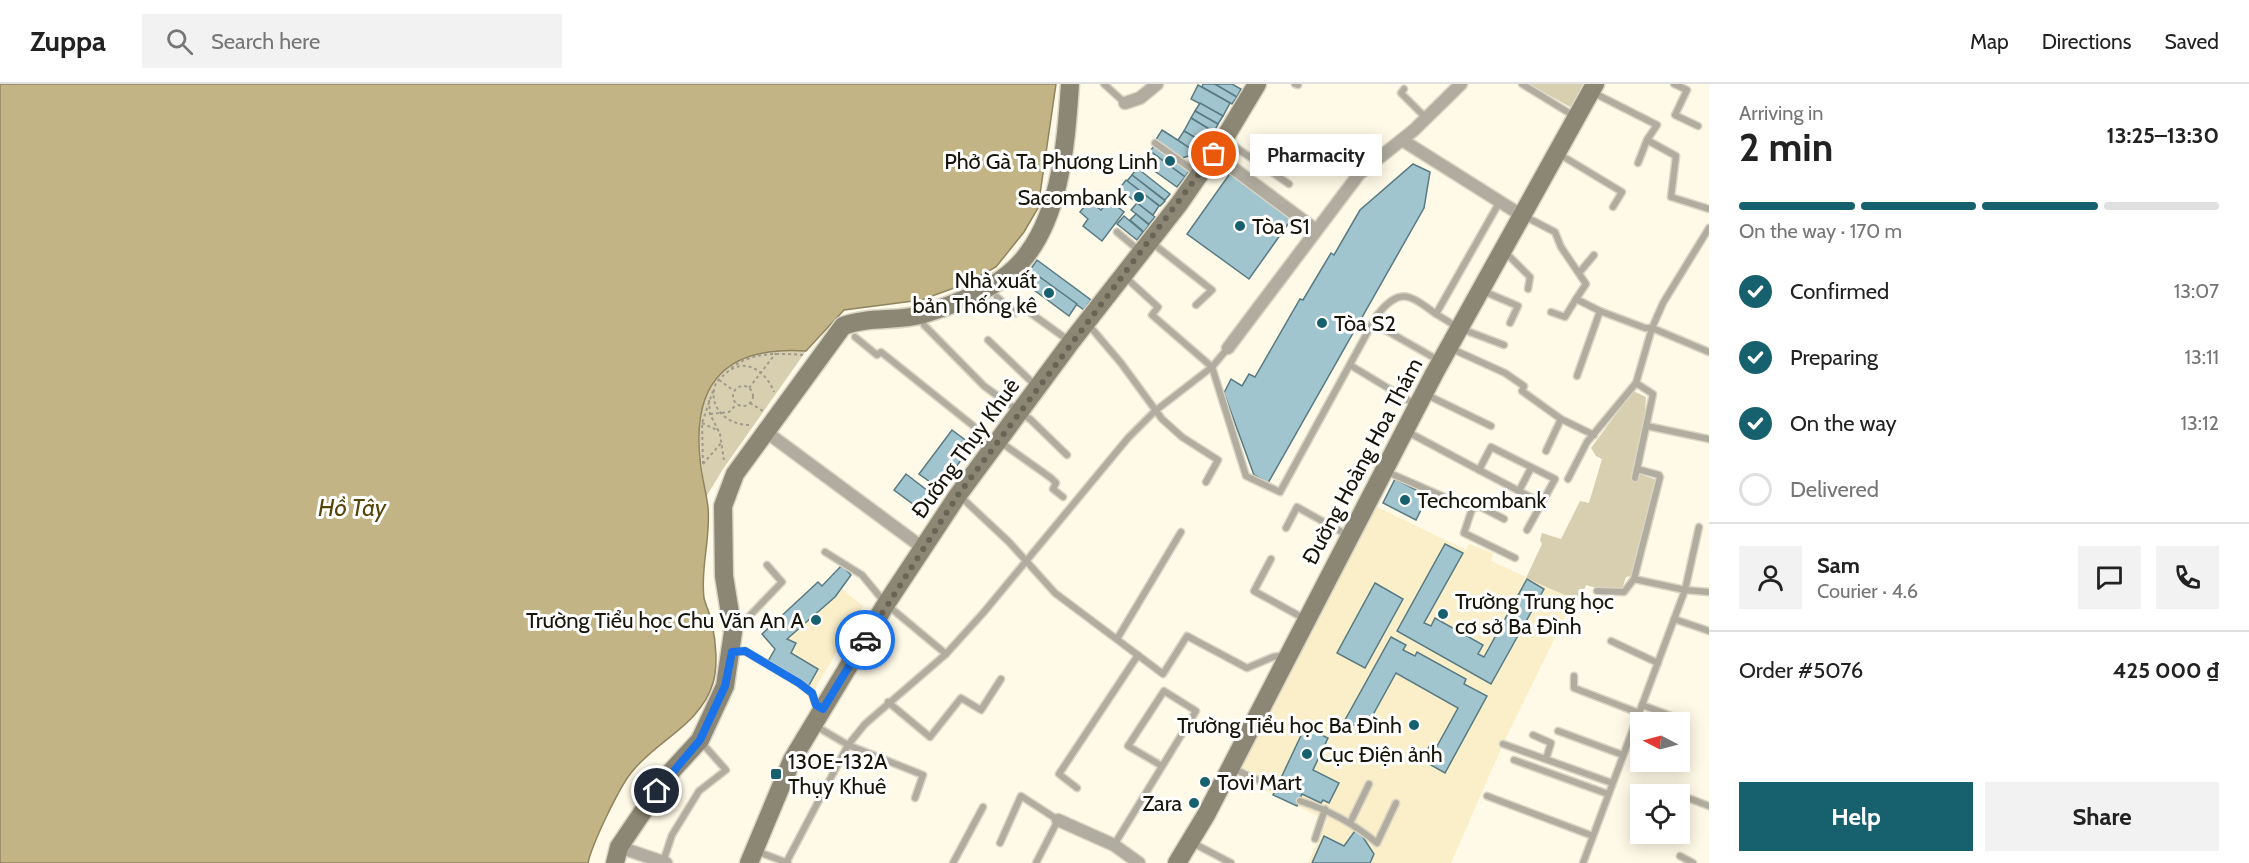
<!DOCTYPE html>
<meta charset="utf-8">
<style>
:root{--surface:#fff;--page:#f2f2f2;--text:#222;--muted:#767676;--line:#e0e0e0;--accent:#17616f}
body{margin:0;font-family:Cabin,sans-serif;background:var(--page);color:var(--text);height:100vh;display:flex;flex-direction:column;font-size:22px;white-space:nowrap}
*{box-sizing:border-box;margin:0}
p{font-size:20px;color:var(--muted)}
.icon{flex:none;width:33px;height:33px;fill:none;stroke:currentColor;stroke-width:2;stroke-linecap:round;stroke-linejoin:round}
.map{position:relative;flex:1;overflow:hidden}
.drawer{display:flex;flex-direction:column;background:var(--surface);width:540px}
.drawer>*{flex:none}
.needle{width:39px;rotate:276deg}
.buttons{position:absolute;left:1630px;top:628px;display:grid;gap:12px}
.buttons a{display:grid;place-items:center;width:60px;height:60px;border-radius:0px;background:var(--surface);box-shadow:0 3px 15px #0003;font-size:30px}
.pin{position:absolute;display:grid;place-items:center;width:51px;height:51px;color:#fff;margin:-26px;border:3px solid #fff;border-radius:50%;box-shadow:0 2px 6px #0007}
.courier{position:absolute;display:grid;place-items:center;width:60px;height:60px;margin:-30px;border:4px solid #1a73e8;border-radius:50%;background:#fff;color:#222;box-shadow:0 2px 8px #0007}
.bubble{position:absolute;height:42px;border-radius:0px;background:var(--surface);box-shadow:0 3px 15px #0003;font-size:20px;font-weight:800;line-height:42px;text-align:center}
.headline em{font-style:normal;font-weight:800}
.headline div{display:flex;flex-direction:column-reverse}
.headline{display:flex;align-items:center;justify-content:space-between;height:102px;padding:0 30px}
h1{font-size:39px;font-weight:800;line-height:45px}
.bar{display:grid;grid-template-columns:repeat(4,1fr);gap:9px 6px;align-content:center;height:72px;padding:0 30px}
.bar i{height:8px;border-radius:4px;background:var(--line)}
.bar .selected{background:var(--accent)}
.bar p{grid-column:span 4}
.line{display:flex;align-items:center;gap:15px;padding:0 30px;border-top:2px solid var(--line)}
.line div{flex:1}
.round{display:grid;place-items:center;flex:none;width:63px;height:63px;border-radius:0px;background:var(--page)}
ol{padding:0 30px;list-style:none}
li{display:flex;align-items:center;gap:18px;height:66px}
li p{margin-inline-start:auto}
li .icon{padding:6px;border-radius:50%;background:var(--accent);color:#fff;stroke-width:4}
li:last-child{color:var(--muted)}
li i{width:33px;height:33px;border:3px solid var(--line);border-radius:50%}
.action{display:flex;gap:12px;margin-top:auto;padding:12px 30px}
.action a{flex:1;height:69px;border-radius:0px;background:var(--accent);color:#fff;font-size:24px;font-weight:800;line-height:69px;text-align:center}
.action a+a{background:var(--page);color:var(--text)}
header{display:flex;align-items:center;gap:36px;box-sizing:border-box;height:84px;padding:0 30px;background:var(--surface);border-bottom:2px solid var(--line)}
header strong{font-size:28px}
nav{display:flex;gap:33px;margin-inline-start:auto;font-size:21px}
.search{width:420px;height:54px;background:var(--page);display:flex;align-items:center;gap:15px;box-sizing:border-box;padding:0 21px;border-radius:0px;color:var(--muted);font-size:22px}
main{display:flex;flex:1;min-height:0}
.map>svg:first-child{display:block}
.built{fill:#faefc9}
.green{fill:#d8ceb0}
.water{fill:#c3b485;stroke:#8f8460;stroke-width:1.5}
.building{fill:#a1c5ce;stroke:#587a83;stroke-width:1.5}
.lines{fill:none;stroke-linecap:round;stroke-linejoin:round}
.lane-casing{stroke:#dad4c3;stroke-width:9}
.street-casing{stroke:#dad4c3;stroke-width:15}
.secondary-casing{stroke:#dad4c3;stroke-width:21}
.path{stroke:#9f9a8b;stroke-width:2;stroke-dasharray:3 3;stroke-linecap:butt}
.lane{stroke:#b0ac9f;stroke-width:6}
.street{stroke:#b0ac9f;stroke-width:12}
.secondary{stroke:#8c8774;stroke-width:18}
.done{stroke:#686457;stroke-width:6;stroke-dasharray:0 10.8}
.route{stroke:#1a73e8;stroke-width:8}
.poi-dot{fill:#17616f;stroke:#fff;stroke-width:2}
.labels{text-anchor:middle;stroke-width:6;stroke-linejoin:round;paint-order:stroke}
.poi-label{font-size:22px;fill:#171409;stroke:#fff;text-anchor:start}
.street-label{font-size:22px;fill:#171409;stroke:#fff}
.water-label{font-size:24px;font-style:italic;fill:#554509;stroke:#fff}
</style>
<header>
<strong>Zuppa</strong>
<div class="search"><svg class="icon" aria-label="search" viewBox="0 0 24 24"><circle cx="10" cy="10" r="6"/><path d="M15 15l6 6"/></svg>Search here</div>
<nav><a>Map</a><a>Directions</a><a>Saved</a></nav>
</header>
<main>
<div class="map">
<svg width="1709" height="779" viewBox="0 0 1709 779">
<rect width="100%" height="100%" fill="#fff9e7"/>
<!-- built -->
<g class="built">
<polygon points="1377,423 1466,466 1469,460 1493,469 1491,477 1574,515 1503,660 1451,779 1308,779 1327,737 1233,690"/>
<polygon points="842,481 851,491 842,505 863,522 814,607 767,579 775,565 762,550 818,498 822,502"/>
</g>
<!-- green -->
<g class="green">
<polygon points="1529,0 1583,0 1572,24"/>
<path d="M781,265L806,267L723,385L706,413C695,340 689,276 781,265Z"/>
<polygon points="1633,307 1646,313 1640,390 1662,398 1635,491 1626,493 1620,511 1586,501 1580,516 1574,515 1526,494 1542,460 1540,456 1542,449 1561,455 1580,417 1589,419 1602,375 1596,372 1591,364"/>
</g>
<!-- water -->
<path class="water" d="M0,0H1056L1038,124L1024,148L996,183L965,200L921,216L844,226L806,267C730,262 692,295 700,374C701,391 706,407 708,423C711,454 700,484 704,514C706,523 711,531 712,540C716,558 718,582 713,599C700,642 656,656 631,689C619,704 592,760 588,779H0Z"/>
<!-- building -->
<g class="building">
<polygon points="1203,0 1215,0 1237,13 1232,20 1202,3"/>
<polygon points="1215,0 1232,0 1241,5 1237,13"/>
<polygon points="1198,1 1230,19 1223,32 1191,15"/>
<polygon points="1200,19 1223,32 1218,40 1195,27"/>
<polygon points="1195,27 1218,40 1214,48 1191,34"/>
<polygon points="1191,34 1214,48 1206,60 1184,47"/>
<polygon points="1162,46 1195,67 1192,71 1182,74 1155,57"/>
<polygon points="1184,47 1206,60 1200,71 1178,56"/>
<polygon points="1155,61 1189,87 1185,93 1150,67"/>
<polygon points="1150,67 1185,93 1177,103 1142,78"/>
<polygon points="1413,80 1430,88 1424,124 1268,399 1254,391 1224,309 1231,295 1242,302 1249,290 1255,293 1300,215 1303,216 1331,169 1334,171 1360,126"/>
<polygon points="1137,84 1170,110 1165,116 1132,91"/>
<polygon points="1231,88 1293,133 1249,195 1187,150"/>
<polygon points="1132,91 1165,117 1160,122 1127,97"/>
<polygon points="1126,96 1159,122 1153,131 1119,105"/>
<polygon points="1109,116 1124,128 1102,157 1083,142 1088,135 1080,128 1089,117 1101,126"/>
<polygon points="1137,119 1155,133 1149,140 1131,126"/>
<polygon points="1136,130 1149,141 1144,148 1130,136"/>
<polygon points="1124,132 1143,148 1137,156 1117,140"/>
<polygon points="1037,176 1091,216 1084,226 1030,186"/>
<polygon points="1030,186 1077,220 1069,232 1022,197"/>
<polygon points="952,346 972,361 940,405 919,390"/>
<polygon points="906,390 933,411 921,426 894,406"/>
<polygon points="1395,395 1428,412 1416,436 1383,419"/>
<polygon points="1445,460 1463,469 1424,539 1431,542 1435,534 1483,561 1478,570 1484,573 1527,495 1544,505 1491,600 1397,547"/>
<polygon points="842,481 851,491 835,513 787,555 796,559 791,569 818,585 808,603 767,579 775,565 762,550 818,498 822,502"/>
<polygon points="1375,499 1403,515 1365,584 1337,569"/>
<polygon points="1391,553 1406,561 1403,566 1415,572 1417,568 1466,595 1464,600 1487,612 1445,689 1422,676 1430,661 1436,664 1458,624 1396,589 1364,647 1345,636"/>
<polygon points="1305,643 1328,654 1313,686 1339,699 1329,719 1323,716 1321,719 1302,710 1297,722 1273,711"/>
<polygon points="1357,744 1374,770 1370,779 1312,779 1324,752 1344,762"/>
</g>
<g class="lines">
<defs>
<g id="lane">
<polyline points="1104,0 1125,19"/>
<polyline points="1295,0 1298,1"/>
<polyline points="1522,0 1574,32"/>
<polyline points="1674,0 1687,6 1675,31 1698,42"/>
<polyline points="1404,5 1401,9 1426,34"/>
<polyline points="1592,8 1657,41 1647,56 1676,72 1671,113 1709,125"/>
<polyline points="1225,56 1289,100"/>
<polyline points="1155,59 1197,89"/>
<polyline points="1559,70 1622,108 1613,123"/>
<polyline points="1638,79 1647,56"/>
<polyline points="1499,119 1436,230 1459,244 1504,261"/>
<polyline points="1524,132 1555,148 1561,163 1586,200 1576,215 1600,227 1645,244 1652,244 1709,268"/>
<polyline points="1117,148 1136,164"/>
<polyline points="1151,158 1212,206 1196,221"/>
<polyline points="1504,167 1530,193 1528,205"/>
<polyline points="1579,189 1594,171"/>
<path d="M1124,192L1158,223L1152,231L1212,283L1246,392L1280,408L1377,231C1400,203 1409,210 1436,230"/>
<polyline points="1483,207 1518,222 1510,239"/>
<polyline points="997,213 1015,229 1022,223 1068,256"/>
<polyline points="1551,228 1565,233 1576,215"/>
<polyline points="1087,239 1121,279 1162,335 1182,353 1218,376 1206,398"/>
<polyline points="1373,239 1438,276"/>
<polyline points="924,241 984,302 1031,336 1067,371"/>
<polyline points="855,253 877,271 881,268 996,360 1006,362 1051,394 1056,399 1053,405 1063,413"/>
<polyline points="988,256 1035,301"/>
<polyline points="1450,264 1505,289 1524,302 1522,307 1561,335 1594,351"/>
<polyline points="1350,281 1416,321"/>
<polyline points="1577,292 1600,227"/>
<polyline points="1636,299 1653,310 1637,385 1659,391 1660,393 1634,495 1685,506 1709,508"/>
<polyline points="1427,311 1491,342"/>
<polyline points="1647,342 1709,355"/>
<polyline points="1406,347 1479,386 1491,363 1555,395 1527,446"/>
<polyline points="1546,367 1561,335"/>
<polyline points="1479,386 1542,419"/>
<polyline points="1385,387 1472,425 1464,449 1515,474"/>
<polyline points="1635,394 1637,385"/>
<polyline points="1568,395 1587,358 1636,299 1652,244 1663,219 1709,144"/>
<polyline points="1519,407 1531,384"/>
<polyline points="961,413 1009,458 1055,509 1163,590 1187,552 1247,584 1273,573 1285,571"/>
<polyline points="1472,425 1479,422 1504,435"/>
<polyline points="1286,444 1297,423 1349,452"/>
<polyline points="825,468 862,491 886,520 946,570"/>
<polyline points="1271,475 1254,507 1305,535"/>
<polyline points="1597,507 1624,508 1634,495"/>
<polyline points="1674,535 1709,547"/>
<polyline points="736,546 782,498 767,481"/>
<polyline points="1117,555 1181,448"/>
<polyline points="1611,557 1658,579"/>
<polyline points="732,568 745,567 799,599 812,609 816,621 821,624"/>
<polyline points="1574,592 1574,604 1639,629"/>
<polyline points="888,618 930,653 961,614 981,626 1001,595"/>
<polyline points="1642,621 1682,636"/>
<polyline points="814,641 848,661 923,691 915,714"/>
<polyline points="1558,647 1623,671"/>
<polyline points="1533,651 1551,659 1546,675"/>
<polyline points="1503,660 1612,699"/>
<polyline points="1514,676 1608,710"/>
<polyline points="1234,685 1275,704"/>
<polyline points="1077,704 1059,690 1138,571"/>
<polyline points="1487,712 1593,752"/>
<polyline points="1688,714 1709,722"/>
<path d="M1300,717C1329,726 1353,739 1377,759L1396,719"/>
<polyline points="1350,739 1369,700"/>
<polyline points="1315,755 1325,725"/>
<polyline points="1191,758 1231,779"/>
<polyline points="1000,759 1021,712 1058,736 1036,779"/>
<polyline points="1114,761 1196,627 1164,607 1128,662 1162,682"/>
<polyline points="756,767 788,779"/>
<polyline points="1680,772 1693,779"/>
<polyline points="663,778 672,751 699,707 726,686 702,659"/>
<polyline points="786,779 848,661 865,640 946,570 984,528 1128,354 1155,327 1212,283 1228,264"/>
<polyline points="953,779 983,723"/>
<polyline points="1583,779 1685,506 1699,443"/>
</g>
<g id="street">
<polyline points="1125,19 1140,14 1157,0"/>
<polyline points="1402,56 1521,131"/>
<polyline points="1214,70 1316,146"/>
<polyline points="1228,264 1359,90 1414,46 1461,0"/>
<polyline points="765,347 923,464"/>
<polyline points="1058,736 1114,761 1139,779"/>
<polyline points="619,763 666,779"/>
</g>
<g id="secondary">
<path d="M615,779L619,763L667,692L700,656L725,602L733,548L724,492L723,422L735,390L843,242C869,232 898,238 924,230C952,221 985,209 1007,191C1060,150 1066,61 1070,0"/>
<polyline points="749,779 792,676 886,520 958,411 1071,258 1179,120 1224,55 1257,0"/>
<polyline points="1177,779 1206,731 1434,290 1595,0"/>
</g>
</defs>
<!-- lane casing -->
<use href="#lane" class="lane-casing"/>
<!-- street casing -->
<use href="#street" class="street-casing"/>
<!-- secondary casing -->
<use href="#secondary" class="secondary-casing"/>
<!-- path -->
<g class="path">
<path d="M731,284C752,268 778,269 803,271"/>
<polyline points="719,296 733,306"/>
<circle cx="743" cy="312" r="10"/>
<polyline points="749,304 776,269"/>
<polyline points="709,316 710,330 720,350 724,376"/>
<polyline points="750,319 763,327"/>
<polyline points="710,330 729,328 737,320"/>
<polyline points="702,339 719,347"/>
<path d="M749,341C729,341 708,325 715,302C716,297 721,294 724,291C744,271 766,287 774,308"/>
<polyline points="703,380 702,339 714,304"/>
<polyline points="703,380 722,358"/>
</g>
<!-- lane -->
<use href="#lane" class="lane"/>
<!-- street -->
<use href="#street" class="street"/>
<!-- secondary -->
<use href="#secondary" class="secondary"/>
</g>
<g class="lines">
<!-- done -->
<polyline class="done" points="865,556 958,411 1214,70"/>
<!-- route -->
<polyline class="route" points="657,707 700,656 725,602 732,568 745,567 799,599 812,609 816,621 823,625 865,556"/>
</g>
<!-- markers -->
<g class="poi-dot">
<circle cx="1170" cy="77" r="6"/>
<circle cx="1139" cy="113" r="6"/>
<circle cx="1240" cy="142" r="6"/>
<circle cx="1049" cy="209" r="6"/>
<circle cx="1322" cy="239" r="6"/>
<circle cx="1405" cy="416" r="6"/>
<circle cx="1443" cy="530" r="6"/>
<circle cx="816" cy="536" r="6"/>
<circle cx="1414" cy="641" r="6"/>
<circle cx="1307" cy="670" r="6"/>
<rect x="770" y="684" width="12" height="12" rx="3"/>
<circle cx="1205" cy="698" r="6"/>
<circle cx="1194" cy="719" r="6"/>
</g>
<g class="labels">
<!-- poi labels -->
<g class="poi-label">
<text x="1158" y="85" text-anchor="end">Phở Gà Ta Phương Linh</text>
<text x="1127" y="121" text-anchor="end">Sacombank</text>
<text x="1252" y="150">Tòa S1</text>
<text x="1037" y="204" text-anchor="end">Nhà xuất<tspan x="1037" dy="25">bản Thống kê</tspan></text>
<text x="1334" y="247">Tòa S2</text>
<text x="1417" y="424">Techcombank</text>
<text x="1455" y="525">Trường Trung học<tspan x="1455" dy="25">cơ sở Ba Đình</tspan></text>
<text x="804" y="544" text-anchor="end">Trường Tiểu học Chu Văn An A</text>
<text x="1402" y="649" text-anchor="end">Trường Tiểu học Ba Đình</text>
<text x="1319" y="678">Cục Điện ảnh</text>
<text x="788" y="685">130E-132A<tspan x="788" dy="25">Thụy Khuê</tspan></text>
<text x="1217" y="706">Tovi Mart</text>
<text x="1182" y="727" text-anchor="end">Zara</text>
</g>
<!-- street labels -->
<g class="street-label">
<text transform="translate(965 364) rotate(-54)" y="8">Đường Thụy Khuê</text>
<text transform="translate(1362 377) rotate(-62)" y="8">Đường Hoàng Hoa Thám</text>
</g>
<!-- water labels -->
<g class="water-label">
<text x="352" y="432">Hồ Tây</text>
</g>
</g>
</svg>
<div class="buttons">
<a><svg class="needle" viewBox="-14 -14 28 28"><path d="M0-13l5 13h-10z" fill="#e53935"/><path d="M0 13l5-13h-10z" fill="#767676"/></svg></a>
<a><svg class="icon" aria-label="locate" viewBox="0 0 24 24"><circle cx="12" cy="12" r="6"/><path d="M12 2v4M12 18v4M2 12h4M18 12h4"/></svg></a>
</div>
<div class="pin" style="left:1214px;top:70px;background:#ea580c"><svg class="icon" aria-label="bag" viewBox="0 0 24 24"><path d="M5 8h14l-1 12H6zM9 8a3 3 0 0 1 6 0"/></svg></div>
<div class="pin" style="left:657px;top:707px;background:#1f2937"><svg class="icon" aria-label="home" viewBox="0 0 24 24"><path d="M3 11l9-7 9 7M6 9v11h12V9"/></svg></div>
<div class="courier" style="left:865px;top:556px"><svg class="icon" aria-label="car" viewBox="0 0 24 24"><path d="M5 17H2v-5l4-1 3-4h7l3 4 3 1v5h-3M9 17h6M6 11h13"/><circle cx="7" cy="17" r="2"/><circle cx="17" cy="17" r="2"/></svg></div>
<div class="bubble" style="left:1250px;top:50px;width:132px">Pharmacity</div>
</div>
<section class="drawer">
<div class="headline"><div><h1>2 min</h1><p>Arriving in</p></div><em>13:25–13:30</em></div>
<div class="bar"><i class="selected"></i><i class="selected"></i><i class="selected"></i><i></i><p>On the way · 170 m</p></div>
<ol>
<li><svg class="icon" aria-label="check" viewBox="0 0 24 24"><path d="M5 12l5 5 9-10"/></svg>Confirmed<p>13:07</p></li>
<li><svg class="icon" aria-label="check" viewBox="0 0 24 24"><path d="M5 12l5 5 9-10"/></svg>Preparing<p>13:11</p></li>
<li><svg class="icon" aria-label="check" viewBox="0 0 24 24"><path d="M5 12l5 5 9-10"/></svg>On the way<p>13:12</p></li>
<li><i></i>Delivered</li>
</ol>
<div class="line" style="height:108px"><a class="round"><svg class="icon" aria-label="person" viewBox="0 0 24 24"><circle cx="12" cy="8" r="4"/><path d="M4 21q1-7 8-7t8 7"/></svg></a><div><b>Sam</b><p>Courier · 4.6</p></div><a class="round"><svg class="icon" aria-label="chat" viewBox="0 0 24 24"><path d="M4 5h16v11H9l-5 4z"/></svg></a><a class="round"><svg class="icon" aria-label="phone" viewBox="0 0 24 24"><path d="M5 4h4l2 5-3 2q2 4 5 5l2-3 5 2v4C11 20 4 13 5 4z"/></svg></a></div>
<div class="line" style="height:78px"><div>Order #5076</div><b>425 000 ₫</b></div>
<div class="action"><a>Help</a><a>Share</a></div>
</section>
</main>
